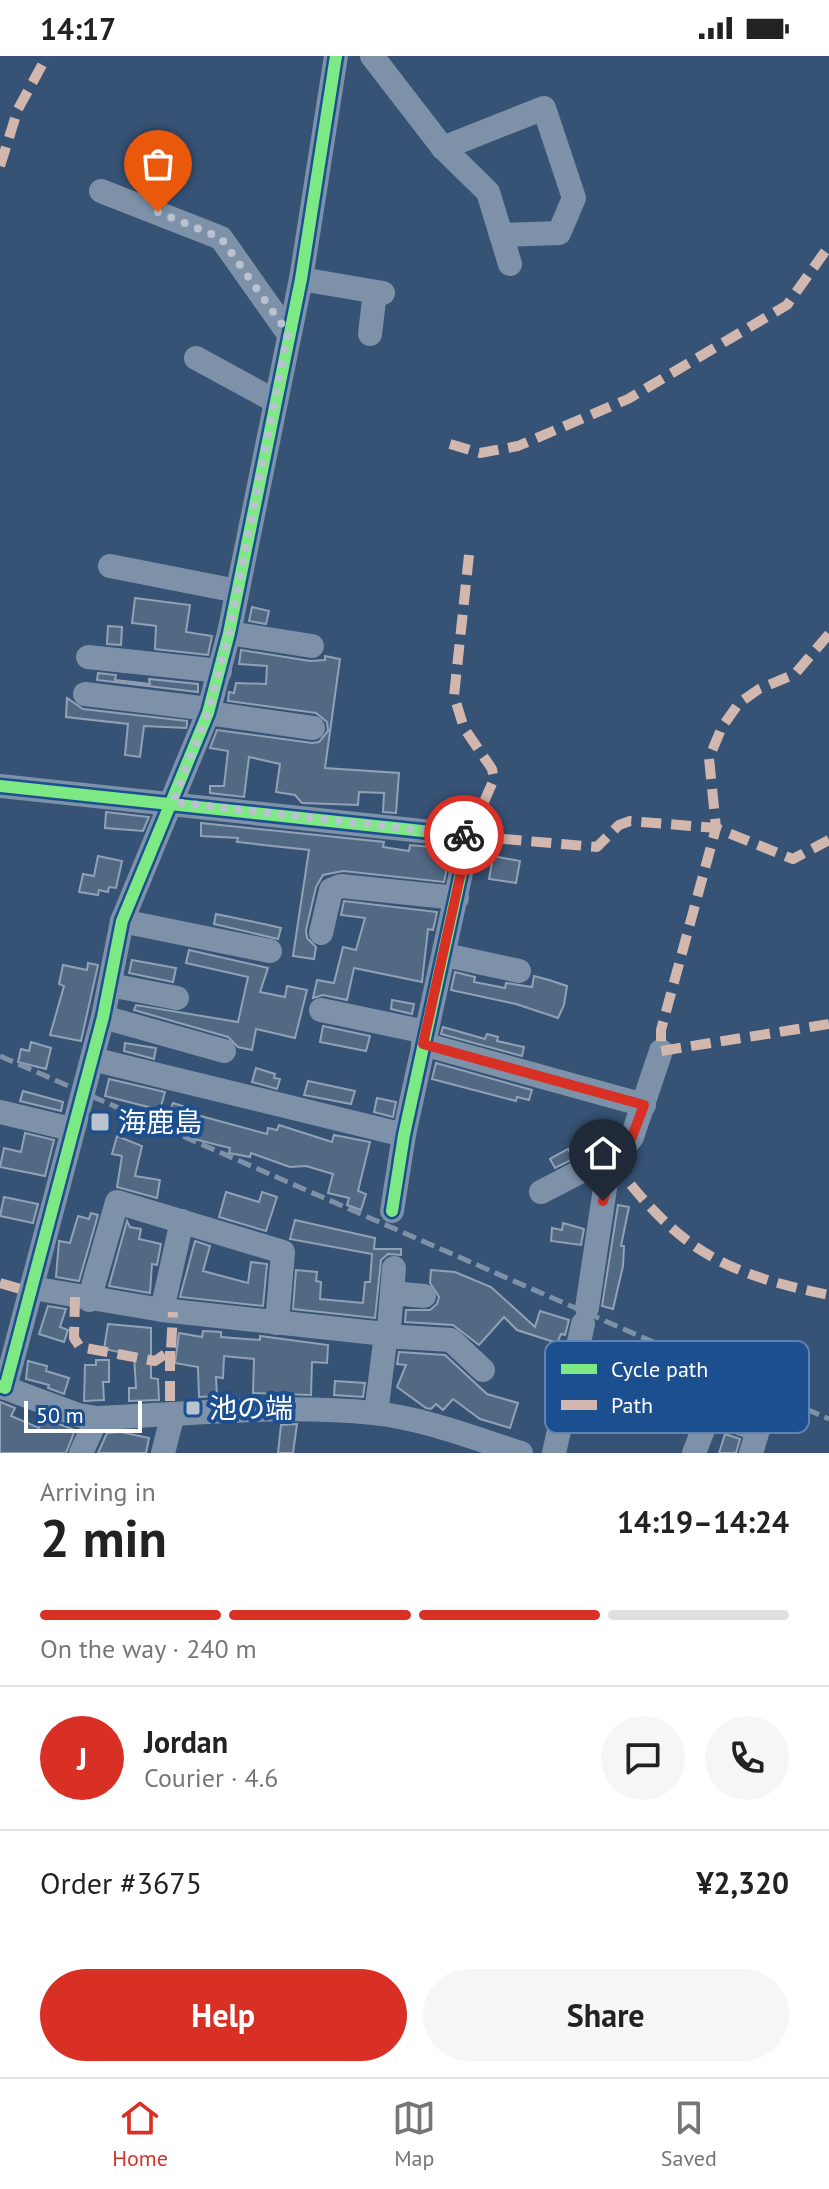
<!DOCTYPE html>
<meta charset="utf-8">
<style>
:root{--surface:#fff;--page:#f6f6f6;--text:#222;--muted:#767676;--line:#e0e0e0;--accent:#d93025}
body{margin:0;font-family:"PT Sans","Noto Sans JP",sans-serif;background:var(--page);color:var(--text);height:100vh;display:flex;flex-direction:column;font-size:30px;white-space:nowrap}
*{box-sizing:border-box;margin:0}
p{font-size:26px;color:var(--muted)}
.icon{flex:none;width:44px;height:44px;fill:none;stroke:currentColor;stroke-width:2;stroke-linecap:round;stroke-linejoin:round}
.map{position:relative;height:1397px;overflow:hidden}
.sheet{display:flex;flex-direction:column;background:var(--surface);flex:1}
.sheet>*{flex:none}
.scale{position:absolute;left:24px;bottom:20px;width:118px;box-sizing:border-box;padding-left:8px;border:4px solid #fff;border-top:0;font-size:22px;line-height:28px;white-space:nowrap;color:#fff;-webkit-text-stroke:6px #1b4f8f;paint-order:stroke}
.pin{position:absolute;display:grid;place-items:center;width:68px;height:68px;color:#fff;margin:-82px -34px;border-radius:50% 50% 50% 0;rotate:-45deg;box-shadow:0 0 8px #0007}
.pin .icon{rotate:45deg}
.courier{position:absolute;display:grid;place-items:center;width:80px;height:80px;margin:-40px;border:6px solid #d93025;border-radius:50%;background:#fff;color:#222;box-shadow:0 2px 10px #0007}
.overview em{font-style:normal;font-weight:600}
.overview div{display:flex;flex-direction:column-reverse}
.overview{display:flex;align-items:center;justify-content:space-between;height:136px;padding:0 40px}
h1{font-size:52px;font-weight:600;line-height:60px}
.bar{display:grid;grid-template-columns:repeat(4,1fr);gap:12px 8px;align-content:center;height:96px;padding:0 40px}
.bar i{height:10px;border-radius:6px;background:var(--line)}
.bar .on{background:var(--accent)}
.bar p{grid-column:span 4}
.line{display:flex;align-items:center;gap:20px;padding:0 40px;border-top:2px solid var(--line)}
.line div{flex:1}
.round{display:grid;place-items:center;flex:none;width:84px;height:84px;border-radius:42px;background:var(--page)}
.cta{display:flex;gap:16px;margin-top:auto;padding:16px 40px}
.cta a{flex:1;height:92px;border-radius:48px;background:var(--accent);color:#fff;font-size:32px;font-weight:600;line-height:92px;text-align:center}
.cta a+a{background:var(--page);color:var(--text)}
.status{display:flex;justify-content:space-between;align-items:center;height:56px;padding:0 40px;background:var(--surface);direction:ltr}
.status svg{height:22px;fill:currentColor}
.tabs{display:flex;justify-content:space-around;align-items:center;height:112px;border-top:2px solid var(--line);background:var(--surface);font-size:22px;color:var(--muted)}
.tabs a{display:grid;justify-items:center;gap:4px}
.tabs .on{color:var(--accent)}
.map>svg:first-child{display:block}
.building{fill:#526984;stroke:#92a2b6;stroke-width:2}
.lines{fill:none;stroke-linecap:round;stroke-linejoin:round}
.minor{stroke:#7d92a8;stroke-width:24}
.rail{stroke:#7e92a7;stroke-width:5;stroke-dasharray:14 6;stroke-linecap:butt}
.quiet{stroke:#d1b7ad;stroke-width:10;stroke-dasharray:20 10;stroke-linecap:butt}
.cycleway-casing{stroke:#1b4f8f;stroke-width:17}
.cycleway{stroke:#7ce984;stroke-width:12}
.done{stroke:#b9c2ce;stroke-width:8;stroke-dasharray:0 14.4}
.route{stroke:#d93025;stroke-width:10}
.poi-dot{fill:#b9c2ce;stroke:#1b4f8f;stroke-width:3}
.labels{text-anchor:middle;stroke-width:8;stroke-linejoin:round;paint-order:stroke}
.poi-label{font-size:28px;fill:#fff;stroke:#1b4f8f;text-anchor:start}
.key{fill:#1b4f8f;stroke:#5f84b1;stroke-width:2}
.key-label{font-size:22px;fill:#fff}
</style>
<div class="status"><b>14:17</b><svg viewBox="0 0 49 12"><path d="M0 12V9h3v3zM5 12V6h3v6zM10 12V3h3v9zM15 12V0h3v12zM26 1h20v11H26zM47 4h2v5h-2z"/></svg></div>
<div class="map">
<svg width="829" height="1397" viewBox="0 0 829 1397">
<rect width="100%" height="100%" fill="#365274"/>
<!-- building -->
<g class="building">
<polygon points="135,542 190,549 186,576 212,580 208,599 155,593 156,570 132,567"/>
<polygon points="252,551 269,555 266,568 249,565"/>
<polygon points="108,570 122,571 121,589 107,588"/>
<polygon points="241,594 310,605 325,604 325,600 340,603 325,712 399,717 396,757 383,756 384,737 359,736 358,749 302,747 295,739 276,736 280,708 249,701 244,741 210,737 210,730 224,730 228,695 210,692 217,674 312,687 319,686 328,675 327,666 316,657 228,645 229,636 234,637 236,627 266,628 267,610 239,608"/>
<polygon points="98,617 116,619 115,624 150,628 149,623 198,628 198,636 97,624"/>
<polygon points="67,642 83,653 187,665 187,669 186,672 144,670 140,701 125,699 128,668 66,661"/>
<polygon points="106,756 149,761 143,775 105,772"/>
<polygon points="201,767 384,786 383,791 409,795 410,789 451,793 444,826 343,815 323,819 316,831 306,874 307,882 316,891 314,903 293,900 309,794 237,786 238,782 201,780"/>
<polygon points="98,800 122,805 116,832 109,831 108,836 99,834 98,839 79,836 83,818 94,820"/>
<polygon points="493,800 520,805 516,827 489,823"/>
<polygon points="344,845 437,856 433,874 428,873 422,926 354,912 347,944 323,939 313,942 317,924 334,927 343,891 356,894 365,862 341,859"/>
<polygon points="216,858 264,868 281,872 278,883 214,868"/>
<polygon points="189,894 268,912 260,936 285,941 287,930 307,934 295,982 256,973 252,994 238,991 228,981 134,954 136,949 238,966 248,921 186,907"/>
<polygon points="132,904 176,912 173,926 129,917"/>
<polygon points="88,907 98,909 81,985 50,979 64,930 59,928 63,909 87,914"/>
<polygon points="455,916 475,921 474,926 505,932 506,927 532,931 534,920 549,924 567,930 564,949 558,962 516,948 451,934"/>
<polygon points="392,944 414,948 412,958 391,953"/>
<polygon points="323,970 370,980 366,995 320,986"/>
<polygon points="443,971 485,983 487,978 498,981 497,985 524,991 522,1000 441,978"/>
<polygon points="31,986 51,992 46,1013 18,1006 21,993 29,995"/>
<polygon points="125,987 156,992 154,1003 124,995"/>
<polygon points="436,1007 532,1034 529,1044 517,1041 516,1045 432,1023"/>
<polygon points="256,1012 275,1018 274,1022 280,1023 277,1033 252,1026"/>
<polygon points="109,1023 165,1036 160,1054 105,1040"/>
<polygon points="308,1025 355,1035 351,1048 304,1039"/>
<polygon points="23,1035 63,1046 61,1055 20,1045"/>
<polygon points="377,1042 396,1046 393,1061 374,1056"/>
<polygon points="173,1047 198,1055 197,1059 267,1078 268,1072 277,1074 279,1069 332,1086 334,1079 370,1086 358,1135 366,1138 361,1154 347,1149 349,1142 328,1137 333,1118 306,1110 290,1111 251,1097 250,1101 229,1097 230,1092 194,1083 195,1078 165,1068"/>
<polygon points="25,1077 54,1084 45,1120 0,1111 4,1092 21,1096"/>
<polygon points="117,1080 142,1090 135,1120 160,1124 157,1142 117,1131 122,1100 112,1098"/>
<polygon points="568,1093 573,1103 555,1112 550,1103"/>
<polygon points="226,1136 259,1146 262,1136 277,1141 266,1175 219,1161"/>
<polygon points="4,1141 38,1148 33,1167 0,1160"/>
<polygon points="618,1149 629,1151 621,1190 624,1190 623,1210 613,1253 602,1250"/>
<polygon points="91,1157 98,1159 79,1225 56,1221 59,1185 70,1187 78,1160 89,1163"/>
<polygon points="295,1164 375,1182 374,1193 401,1193 401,1199 388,1198 381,1204 375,1262 293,1253 296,1214 317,1216 316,1225 321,1226 320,1243 363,1247 365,1226 370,1226 372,1198 290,1183"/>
<polygon points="127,1165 130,1171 141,1173 139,1183 161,1188 157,1209 152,1208 150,1237 109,1230"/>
<polygon points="563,1167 584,1173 581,1189 551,1185 552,1172 562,1174"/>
<polygon points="195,1185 210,1190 203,1215 248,1227 251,1206 267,1208 263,1250 180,1241"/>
<polygon points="431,1214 455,1216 491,1231 535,1271 540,1255 569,1264 565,1279 561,1278 557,1287 517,1274 504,1261 479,1289 453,1269 405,1266 406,1254 430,1254 437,1248 439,1241 430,1227"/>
<polygon points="48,1250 66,1253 60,1271 68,1274 64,1286 39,1278"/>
<polygon points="108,1268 151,1272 151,1322 158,1323 159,1344 129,1345 129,1332 136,1332 134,1299 104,1293"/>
<polygon points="203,1275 221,1276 221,1281 260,1284 260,1280 328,1289 327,1307 312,1306 311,1339 253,1337 254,1303 224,1300 223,1322 216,1321 217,1340 199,1341 198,1311 175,1307 179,1277 202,1281"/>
<polygon points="399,1296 445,1299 487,1338 518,1347 510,1372 480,1363 453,1343 443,1354 436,1348 431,1353 426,1352 397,1331 406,1309 397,1308"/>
<polygon points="96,1304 109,1304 109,1326 103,1326 104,1344 84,1345 85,1309 96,1309"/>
<polygon points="28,1305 47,1310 46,1315 69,1322 64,1338 48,1332 49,1329 26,1323"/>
<polygon points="335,1325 365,1327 363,1341 334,1339"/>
<polygon points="0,1346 15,1352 11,1360 39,1372 43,1362 75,1374 66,1397 0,1397"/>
<polygon points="297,1368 293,1397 278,1397 281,1369"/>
<polygon points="121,1376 149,1382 146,1397 98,1397 107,1377"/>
<polygon points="725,1378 740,1383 736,1397 719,1397"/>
</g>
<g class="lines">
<!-- minor -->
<g class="minor">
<polyline points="372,0 443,92 488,136 510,208"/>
<polyline points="443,92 544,52 574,142 559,177 501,179"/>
<polyline points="101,135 221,182 288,277"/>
<polyline points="301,223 383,237"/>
<polyline points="370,278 375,236"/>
<polyline points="196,302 275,345"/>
<polyline points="110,510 237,535"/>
<polyline points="229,577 312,590"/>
<polyline points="88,601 220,615"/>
<polyline points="85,638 209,653"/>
<polyline points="208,657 313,672"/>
<polyline points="0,730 469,780 404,1079 392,1155"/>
<polyline points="122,865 270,895"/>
<polyline points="321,877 331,834 341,830 457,842"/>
<polyline points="445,899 519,915"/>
<polyline points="110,929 177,942"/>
<polyline points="321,954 426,976"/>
<polyline points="103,961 224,995"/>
<polyline points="423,988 644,1049"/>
<polyline points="92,1003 404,1079"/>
<polyline points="0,1056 71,1073"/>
<polyline points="541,1136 622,1094"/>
<polyline points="394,1212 389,1272 384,1280 451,1284 483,1314"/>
<polyline points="32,1232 162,1254 376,1277 384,1280 385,1286 376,1357"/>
<polyline points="392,1237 424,1240"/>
<polyline points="89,1244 117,1146 283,1196 277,1267"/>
<polyline points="587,1252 607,1119 612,1105 632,1081 661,995"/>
<polyline points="162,1254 182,1165"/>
<path d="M0,1330L78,1359L97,1362C188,1358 282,1348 373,1357C423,1362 473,1382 521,1397"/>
<polyline points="5,1332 103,961 122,865 208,657 229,577 301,223 336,0"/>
<polyline points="81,1397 97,1362"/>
<polyline points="163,1397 173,1358"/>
<polyline points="554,1397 583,1268"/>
<polyline points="694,1397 710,1356 758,1374 751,1397"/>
</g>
<!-- rail -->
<polyline class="rail" points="0,1000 829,1363"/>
<!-- quiet -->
<g class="quiet">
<polyline points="0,110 18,53 47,0"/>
<polyline points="450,388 480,397 518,390 628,343 787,249 829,190"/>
<polyline points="469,499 454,640 464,672 492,713 494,723 469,780 597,791 619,769 630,765 716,772 793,803 829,784"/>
<polyline points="829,578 795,618 759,633 739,647 722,671 709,702 716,772 661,974 661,995 829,968"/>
<path d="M612,1105C679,1193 721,1217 829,1239"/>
<polyline points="0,1227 31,1236"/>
<polyline points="75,1241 74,1282 80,1291 155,1305 171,1294 173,1256"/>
<polyline points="170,1295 170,1350"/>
</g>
<defs>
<g id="cycleway">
<polyline points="0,730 469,780 404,1079 392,1155"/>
<polyline points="0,1330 5,1332 103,961 122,865 208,657 229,577 301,223 336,0"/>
</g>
</defs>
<!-- cycleway casing -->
<use href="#cycleway" class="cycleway-casing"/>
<!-- cycleway -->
<use href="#cycleway" class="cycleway"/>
</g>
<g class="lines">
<!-- done -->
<polyline class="done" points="158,156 221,182 288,277 229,577 209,653 173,746 464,779"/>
<!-- route -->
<polyline class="route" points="464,779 469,780 423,988 644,1049 632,1081 612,1105 603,1145"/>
</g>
<!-- markers -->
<g class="poi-dot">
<rect x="90" y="1056" width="20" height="20" rx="4"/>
<rect x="185" y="1344" width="16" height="16" rx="4"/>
</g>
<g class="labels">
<!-- poi labels -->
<g class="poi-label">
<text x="118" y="1076">海鹿島</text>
<text x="209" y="1362">池の端</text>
</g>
</g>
<!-- legend -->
<rect x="545" y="1285" width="264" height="92" rx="12" class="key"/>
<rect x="561" y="1308" width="36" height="10" fill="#7ce984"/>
<rect x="561" y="1344" width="36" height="10" fill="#d1b7ad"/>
<g class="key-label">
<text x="611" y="1321">Cycle path</text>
<text x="611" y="1357">Path</text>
</g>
</svg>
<div class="scale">50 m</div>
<div class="pin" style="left:158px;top:156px;background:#ea580c"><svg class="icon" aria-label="bag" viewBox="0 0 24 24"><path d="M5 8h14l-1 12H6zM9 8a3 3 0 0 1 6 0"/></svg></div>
<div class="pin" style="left:603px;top:1145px;background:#1f2937"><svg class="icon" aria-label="home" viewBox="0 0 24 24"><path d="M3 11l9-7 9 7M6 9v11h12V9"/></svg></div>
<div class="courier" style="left:464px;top:779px"><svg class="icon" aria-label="bike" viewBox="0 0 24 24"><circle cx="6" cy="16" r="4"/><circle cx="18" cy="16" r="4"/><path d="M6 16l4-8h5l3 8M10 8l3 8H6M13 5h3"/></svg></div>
</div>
<section class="sheet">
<div class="overview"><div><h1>2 min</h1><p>Arriving in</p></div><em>14:19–14:24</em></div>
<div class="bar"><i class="on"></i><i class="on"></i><i class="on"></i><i></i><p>On the way · 240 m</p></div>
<div class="line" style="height:144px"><b class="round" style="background:var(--accent);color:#fff">J</b><div><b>Jordan</b><p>Courier · 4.6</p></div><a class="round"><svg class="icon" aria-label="chat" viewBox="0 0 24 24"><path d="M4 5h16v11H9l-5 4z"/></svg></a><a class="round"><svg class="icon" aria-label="phone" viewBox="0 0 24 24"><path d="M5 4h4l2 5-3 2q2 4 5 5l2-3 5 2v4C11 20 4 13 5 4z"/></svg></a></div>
<div class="line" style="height:104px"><div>Order #3675</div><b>¥2,320</b></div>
<div class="cta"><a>Help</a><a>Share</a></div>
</section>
<nav class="tabs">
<a class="on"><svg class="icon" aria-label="home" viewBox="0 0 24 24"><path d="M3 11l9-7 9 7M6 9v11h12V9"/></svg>Home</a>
<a><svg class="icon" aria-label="map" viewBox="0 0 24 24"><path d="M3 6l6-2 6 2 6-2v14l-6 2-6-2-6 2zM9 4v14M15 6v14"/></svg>Map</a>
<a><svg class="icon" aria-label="saved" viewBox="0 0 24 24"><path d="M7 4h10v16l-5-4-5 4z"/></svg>Saved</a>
</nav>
